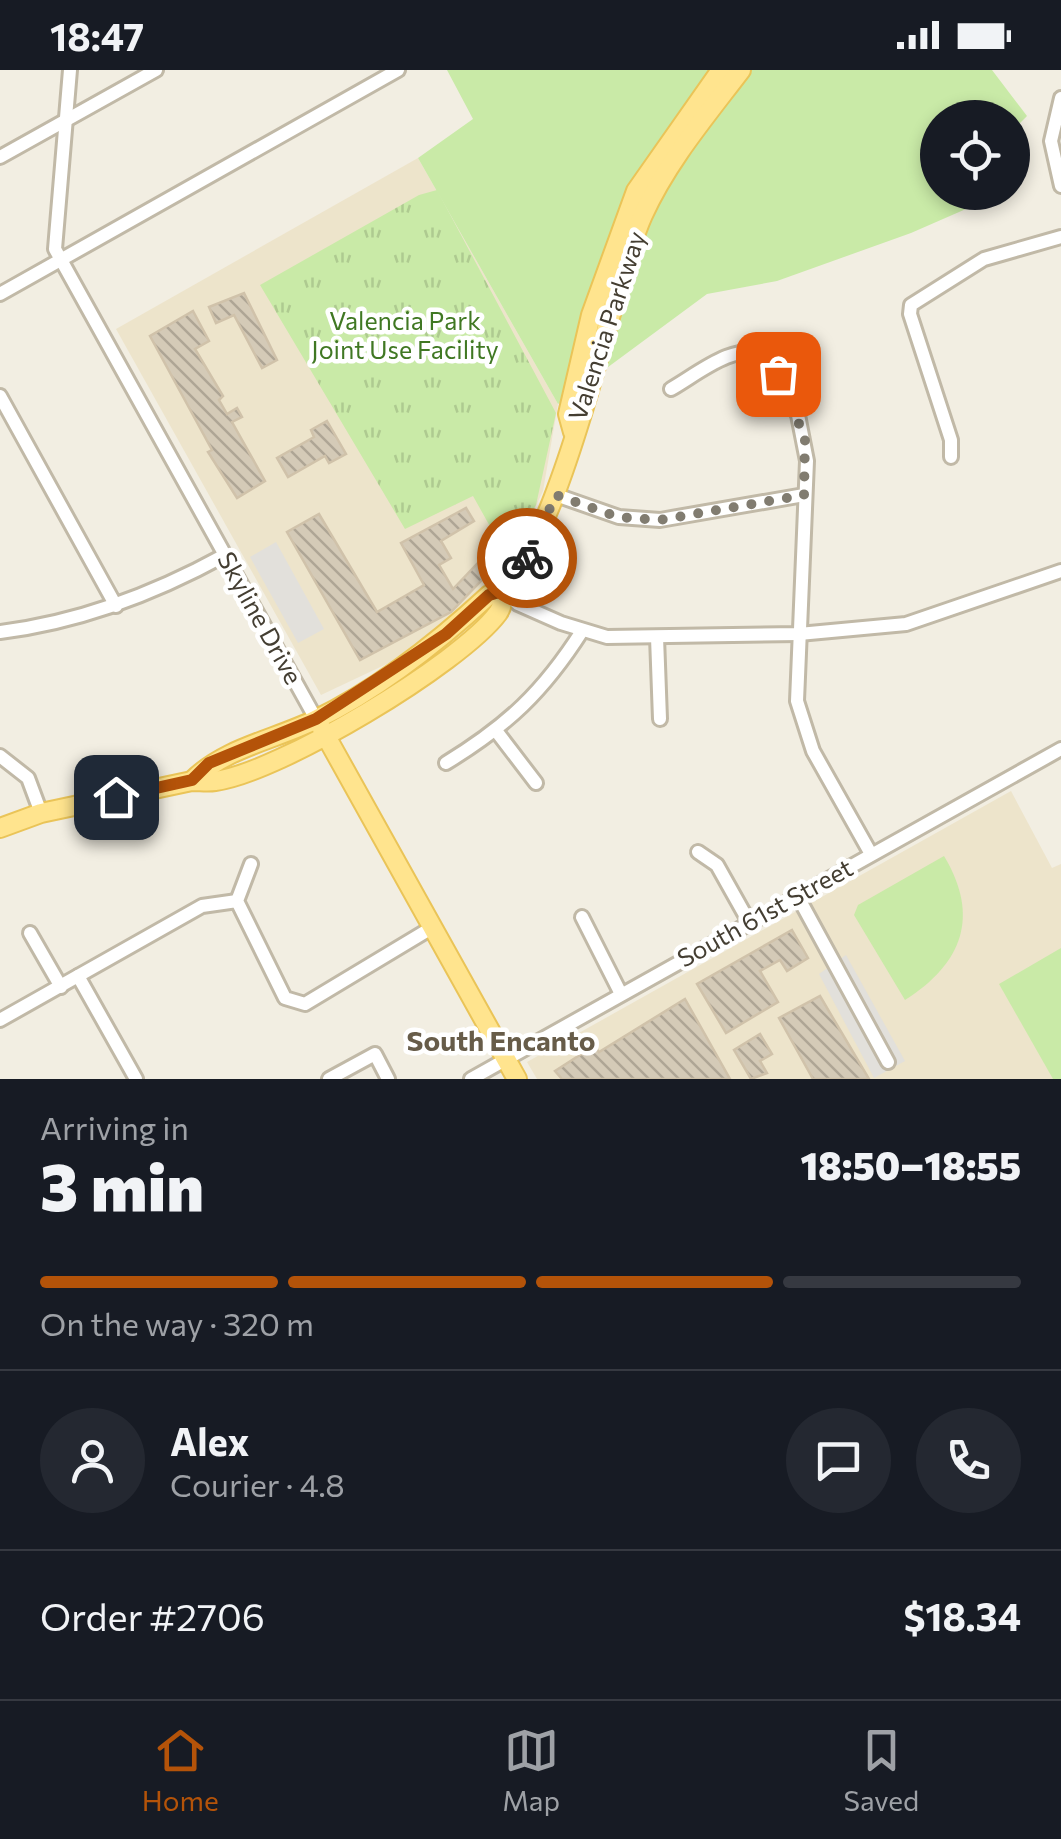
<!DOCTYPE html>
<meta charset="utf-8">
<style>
:root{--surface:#171b24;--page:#242831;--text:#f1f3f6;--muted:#9ea1a6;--line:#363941;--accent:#b45309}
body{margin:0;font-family:Commissioner,sans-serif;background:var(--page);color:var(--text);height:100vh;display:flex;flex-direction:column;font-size:38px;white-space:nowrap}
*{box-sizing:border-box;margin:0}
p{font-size:32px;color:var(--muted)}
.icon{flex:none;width:55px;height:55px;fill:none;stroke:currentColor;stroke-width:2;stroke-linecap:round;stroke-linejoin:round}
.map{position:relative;height:1009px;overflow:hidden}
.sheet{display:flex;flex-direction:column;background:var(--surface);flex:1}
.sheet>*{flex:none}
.tools{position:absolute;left:920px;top:30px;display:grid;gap:20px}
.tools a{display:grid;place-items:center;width:110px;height:110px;border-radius:50%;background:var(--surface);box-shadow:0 5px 15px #0003;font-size:50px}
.pin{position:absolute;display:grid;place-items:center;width:85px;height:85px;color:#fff;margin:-42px;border-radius:20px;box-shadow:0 5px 15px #0006}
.courier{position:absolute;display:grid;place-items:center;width:100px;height:100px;margin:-50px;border:8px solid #b45309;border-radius:50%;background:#fff;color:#222;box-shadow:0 2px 12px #0007}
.overview em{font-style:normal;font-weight:800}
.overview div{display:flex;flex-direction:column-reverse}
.overview{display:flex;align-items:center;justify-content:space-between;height:170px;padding:0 40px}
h1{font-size:65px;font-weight:800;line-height:75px}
.bar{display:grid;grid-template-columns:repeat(4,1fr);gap:15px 10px;align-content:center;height:120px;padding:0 40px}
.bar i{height:12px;border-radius:8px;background:var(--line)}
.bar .on{background:var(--accent)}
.bar p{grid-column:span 4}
.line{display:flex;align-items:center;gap:25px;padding:0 40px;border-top:2px solid var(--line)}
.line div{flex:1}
.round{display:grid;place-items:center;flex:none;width:105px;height:105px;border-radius:52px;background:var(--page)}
.status{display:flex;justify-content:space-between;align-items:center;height:70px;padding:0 50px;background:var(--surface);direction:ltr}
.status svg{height:28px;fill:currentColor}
.dock{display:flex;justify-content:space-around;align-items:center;height:140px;border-top:2px solid var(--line);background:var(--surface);font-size:28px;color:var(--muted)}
.dock a{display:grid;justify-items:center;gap:5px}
.dock .on{color:var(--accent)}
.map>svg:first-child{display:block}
.education{fill:#ede4cb}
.grass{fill:#c9eaa7}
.park{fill:url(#park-tufts)}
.parking{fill:#e2e0db}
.building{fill:url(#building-back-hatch);stroke:#d0c2aa;stroke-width:2.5}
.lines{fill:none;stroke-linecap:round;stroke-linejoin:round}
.minor-casing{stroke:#c1b9a7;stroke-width:18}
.major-casing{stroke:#eac458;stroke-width:22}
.minor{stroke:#fff;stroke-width:12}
.major{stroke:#ffe48e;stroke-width:18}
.done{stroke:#817c70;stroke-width:10;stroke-dasharray:0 18}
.route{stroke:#b45309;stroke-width:12}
.labels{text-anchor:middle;stroke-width:9;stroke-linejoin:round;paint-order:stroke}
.park-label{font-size:25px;fill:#407823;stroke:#fff}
.street-label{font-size:25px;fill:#443e32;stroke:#fff}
.neighbourhood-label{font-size:28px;font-weight:bold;fill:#675c49;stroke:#fff}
</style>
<div class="status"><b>18:47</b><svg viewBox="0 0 49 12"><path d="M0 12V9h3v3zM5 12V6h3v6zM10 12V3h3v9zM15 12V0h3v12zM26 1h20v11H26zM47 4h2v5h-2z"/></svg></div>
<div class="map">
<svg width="1061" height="1009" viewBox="0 0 1061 1009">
<defs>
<pattern id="park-tufts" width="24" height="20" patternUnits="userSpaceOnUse" patternTransform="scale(2.5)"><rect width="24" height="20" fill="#c9eaa7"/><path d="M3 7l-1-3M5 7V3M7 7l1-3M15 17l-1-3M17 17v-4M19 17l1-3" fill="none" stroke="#aeca90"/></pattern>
<pattern id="building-back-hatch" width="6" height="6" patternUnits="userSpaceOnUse" patternTransform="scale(2.5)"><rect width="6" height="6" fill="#d4cab7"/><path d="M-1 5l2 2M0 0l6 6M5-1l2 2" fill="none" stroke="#aea595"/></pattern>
</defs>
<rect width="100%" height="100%" fill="#f2eee2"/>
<!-- education -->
<g class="education">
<polygon points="418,88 558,334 543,421 517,476 465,538 393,591 321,625 116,259"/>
<polygon points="1011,721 1052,798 1061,794 1061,1009 537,1009 527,992"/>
</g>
<!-- grass -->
<g class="grass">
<polygon points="447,0 992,0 1027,46 1013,60 1012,48 938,48 938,122 998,125 911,163 777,211 707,224 558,334 418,88 473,49"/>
<path d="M944,786C980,846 963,893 905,930L854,845L858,835Z"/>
<polygon points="1061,878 1061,1009 1053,1009 999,914"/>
</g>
<!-- park -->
<polygon class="park" points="437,120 556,343 536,435 506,485 473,426 405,459 260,215 419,125"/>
<!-- parking -->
<g class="parking">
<polygon points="276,472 324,559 298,573 250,487"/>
<polygon points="846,885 905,991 874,1008 819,904"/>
</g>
<!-- building -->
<g class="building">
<polygon points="244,223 277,290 262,298 234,245 216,253 209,237"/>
<polygon points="193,241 209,271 195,279 223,326 219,330 227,344 237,338 242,347 232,352 265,411 237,428 208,382 212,380 150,266"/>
<polygon points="327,351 346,384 329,393 325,386 288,407 277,388 314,367 311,360"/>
<polygon points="466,438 474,451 441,471 451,488 439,495 453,519 493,477 506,485 451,542 360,590 287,462 319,444 377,542 424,515 401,473"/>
<polygon points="792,860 808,888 787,901 780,890 760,901 778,932 726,963 697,914"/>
<polygon points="820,926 843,965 869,1009 813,1009 779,948"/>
<polygon points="685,929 730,1009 562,1009 555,1001 594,976 599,982"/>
<polygon points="760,964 772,984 760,991 767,1003 751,1009 734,980"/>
</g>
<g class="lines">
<defs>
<g id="minor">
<polyline points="70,0 55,179 316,649"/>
<polyline points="1061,28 1051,71 1061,116"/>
<polyline points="0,87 156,0"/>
<polyline points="0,224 398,0"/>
<path d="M671,319C699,303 733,273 766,284L798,345L807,391L797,631L813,681L871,784"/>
<polyline points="0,326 116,536"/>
<polyline points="951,387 951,370 910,244 911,235 984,189 1061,167"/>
<polyline points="556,425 619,447 660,450 804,425"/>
<polyline points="502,521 518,534 561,553 607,567 799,564 906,554 1061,501"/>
<path d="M0,562C81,552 154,524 225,485"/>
<polyline points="657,567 660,649"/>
<polyline points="497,662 536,713"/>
<polyline points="0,686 28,708 41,743"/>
<path d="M446,693C508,655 543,622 582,561"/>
<polyline points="698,782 717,795 749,852"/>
<polyline points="251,794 237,831 285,928 305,934 433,857"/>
<polyline points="797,825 888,992"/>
<polyline points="582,847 621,924"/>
<polyline points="30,863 61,917"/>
<polyline points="78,906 136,1009"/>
<polyline points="0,950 202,836 237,831"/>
<polyline points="329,1009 375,984 388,1009"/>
<polyline points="471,1009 1061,679"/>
</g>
<g id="major">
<polyline points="573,362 568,344 591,245 636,121 721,0"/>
<polyline points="322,659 517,1009"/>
<path d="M192,711C224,678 274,670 315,650C379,619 437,573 489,525C556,504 610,217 643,145C667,92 706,46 741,0"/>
<path d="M0,758L41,743L192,711C200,711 208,712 215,711C278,703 460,594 498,543C503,536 502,530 502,521"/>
</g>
</defs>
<!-- minor casing -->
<use href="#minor" class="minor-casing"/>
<!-- major casing -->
<use href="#major" class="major-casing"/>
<!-- minor -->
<use href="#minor" class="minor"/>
<!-- major -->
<use href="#major" class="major"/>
</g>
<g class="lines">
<!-- done -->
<polyline class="done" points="527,488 556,425 618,447 660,450 804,425 805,368 778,304"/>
<!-- route -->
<polyline class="route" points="116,727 192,710 209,693 316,649 446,564 489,525 502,521 527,488"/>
</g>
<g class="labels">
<!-- park labels -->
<g class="park-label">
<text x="405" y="260">Valencia Park<tspan x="405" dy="29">Joint Use Facility</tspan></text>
</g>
<!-- street labels -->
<g class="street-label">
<text transform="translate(607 256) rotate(-72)" y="9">Valencia Parkway</text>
<text transform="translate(260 548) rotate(61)" y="9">Skyline Drive</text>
<text transform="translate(765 843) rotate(-29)" y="9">South 61st Street</text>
</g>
<!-- neighbourhood labels -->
<g class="neighbourhood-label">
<text x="501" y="981">South Encanto</text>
</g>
</g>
</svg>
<div class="tools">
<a><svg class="icon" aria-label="locate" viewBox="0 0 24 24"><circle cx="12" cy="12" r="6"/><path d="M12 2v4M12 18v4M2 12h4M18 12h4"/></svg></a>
</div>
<div class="pin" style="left:778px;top:304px;background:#ea580c"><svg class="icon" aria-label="bag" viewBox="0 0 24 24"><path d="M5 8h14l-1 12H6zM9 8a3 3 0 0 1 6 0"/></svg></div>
<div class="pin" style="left:116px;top:727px;background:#1f2937"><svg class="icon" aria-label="home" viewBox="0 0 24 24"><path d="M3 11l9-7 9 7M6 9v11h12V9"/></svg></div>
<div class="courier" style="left:527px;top:488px"><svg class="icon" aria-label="bike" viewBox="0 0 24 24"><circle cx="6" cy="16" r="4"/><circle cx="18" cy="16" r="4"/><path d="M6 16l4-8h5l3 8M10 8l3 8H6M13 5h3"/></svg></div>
</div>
<section class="sheet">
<div class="overview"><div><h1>3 min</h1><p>Arriving in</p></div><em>18:50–18:55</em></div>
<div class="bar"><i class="on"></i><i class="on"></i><i class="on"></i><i></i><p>On the way · 320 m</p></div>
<div class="line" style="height:180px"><a class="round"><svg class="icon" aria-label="person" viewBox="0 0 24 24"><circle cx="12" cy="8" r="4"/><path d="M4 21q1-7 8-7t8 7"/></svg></a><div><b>Alex</b><p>Courier · 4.8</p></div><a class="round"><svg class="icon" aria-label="chat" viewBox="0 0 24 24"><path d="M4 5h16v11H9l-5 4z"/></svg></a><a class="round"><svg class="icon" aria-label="phone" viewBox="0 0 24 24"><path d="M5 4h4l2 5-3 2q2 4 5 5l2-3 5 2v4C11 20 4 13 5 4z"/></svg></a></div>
<div class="line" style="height:130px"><div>Order #2706</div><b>$18.34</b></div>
</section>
<nav class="dock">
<a class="on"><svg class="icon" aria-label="home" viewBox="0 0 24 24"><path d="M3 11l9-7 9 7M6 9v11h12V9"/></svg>Home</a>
<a><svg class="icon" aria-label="map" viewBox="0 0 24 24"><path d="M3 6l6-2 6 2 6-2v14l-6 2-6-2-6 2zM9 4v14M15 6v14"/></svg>Map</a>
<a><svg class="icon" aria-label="saved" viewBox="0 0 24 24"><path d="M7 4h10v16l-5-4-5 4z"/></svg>Saved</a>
</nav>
